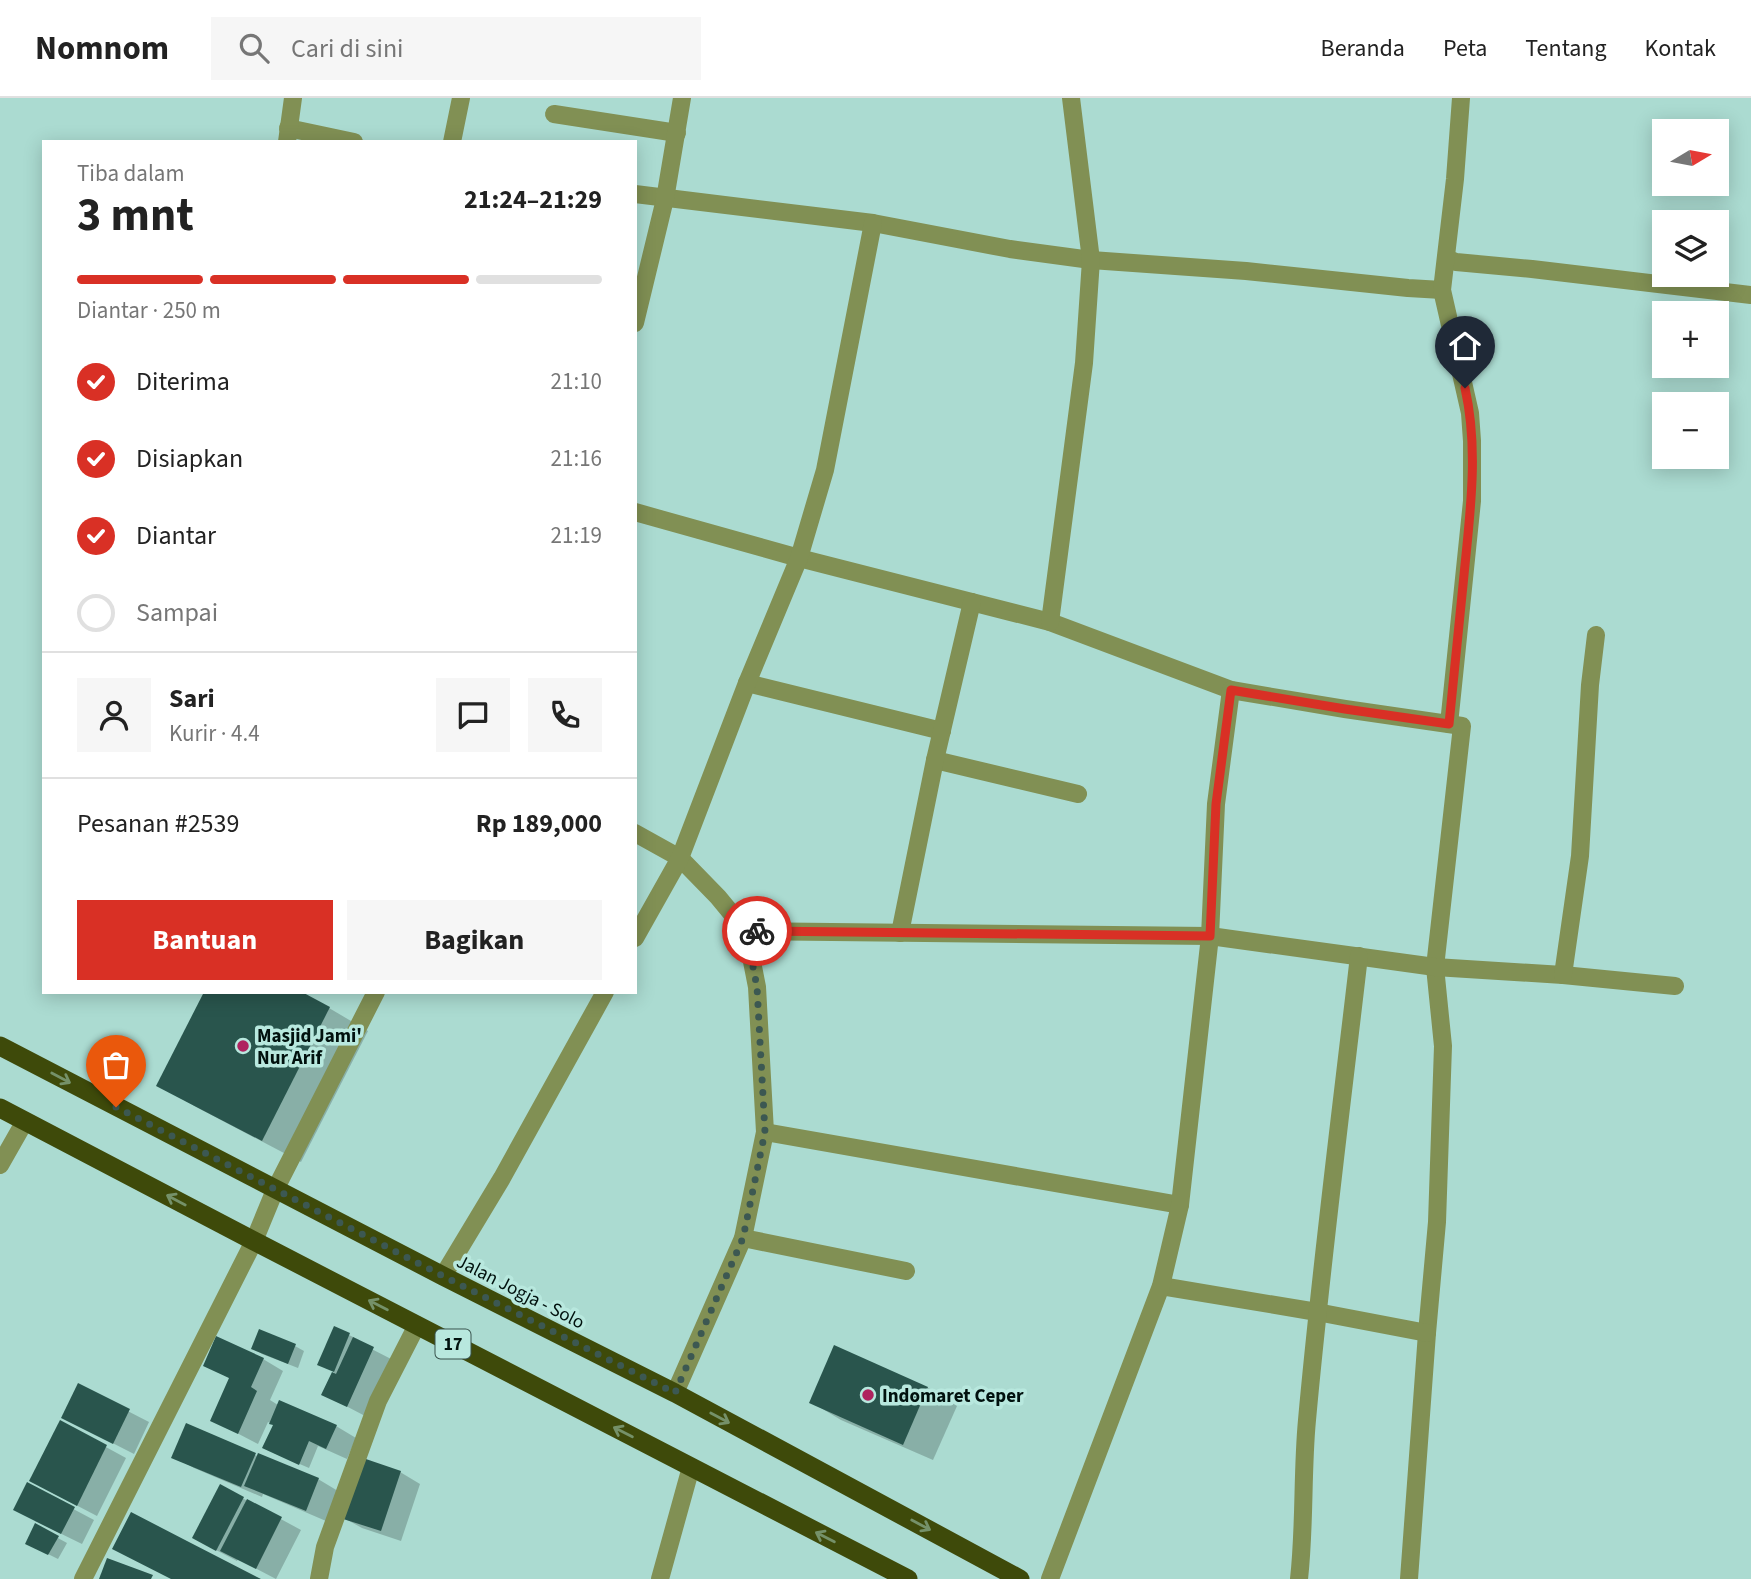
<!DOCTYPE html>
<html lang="id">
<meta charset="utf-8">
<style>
:root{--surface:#fff;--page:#f6f6f6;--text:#222;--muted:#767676;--line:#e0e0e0;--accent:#d93025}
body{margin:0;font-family:"Source Sans 3",sans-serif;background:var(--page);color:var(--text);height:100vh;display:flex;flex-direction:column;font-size:26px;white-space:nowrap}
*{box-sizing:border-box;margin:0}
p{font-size:23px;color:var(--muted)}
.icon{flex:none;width:38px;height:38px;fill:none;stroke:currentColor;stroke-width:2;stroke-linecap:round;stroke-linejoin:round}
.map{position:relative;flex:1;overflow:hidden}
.sheet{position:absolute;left:42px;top:42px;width:595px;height:854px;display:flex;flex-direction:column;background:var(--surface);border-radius:0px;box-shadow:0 4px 18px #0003}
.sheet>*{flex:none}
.needle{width:46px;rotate:80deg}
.tools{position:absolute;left:1652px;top:21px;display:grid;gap:14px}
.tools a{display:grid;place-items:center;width:77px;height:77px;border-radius:0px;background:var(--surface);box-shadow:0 4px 18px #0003;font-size:35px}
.pin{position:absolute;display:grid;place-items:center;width:60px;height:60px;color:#fff;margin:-72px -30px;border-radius:50% 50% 50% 0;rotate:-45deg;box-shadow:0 0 7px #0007}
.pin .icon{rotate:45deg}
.courier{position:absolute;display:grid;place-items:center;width:70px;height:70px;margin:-35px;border:5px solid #d93025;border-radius:50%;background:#fff;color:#222;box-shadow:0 2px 9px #0007}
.headline em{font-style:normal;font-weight:700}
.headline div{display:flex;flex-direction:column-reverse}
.headline{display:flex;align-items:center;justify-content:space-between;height:119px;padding:0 35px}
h1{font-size:46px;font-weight:700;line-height:52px}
.bar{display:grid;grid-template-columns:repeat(4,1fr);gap:10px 7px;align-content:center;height:84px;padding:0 35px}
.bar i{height:9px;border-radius:5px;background:var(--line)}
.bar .current{background:var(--accent)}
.bar p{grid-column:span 4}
.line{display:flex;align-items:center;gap:18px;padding:0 35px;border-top:2px solid var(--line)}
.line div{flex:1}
.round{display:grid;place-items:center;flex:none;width:74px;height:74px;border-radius:0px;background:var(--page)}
ol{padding:0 35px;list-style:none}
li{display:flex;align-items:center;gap:21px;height:77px}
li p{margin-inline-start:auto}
li .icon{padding:7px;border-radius:50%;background:var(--accent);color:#fff;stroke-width:4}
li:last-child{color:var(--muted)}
li i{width:38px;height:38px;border:4px solid var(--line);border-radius:50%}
.cta{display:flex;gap:14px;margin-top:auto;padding:14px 35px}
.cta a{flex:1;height:80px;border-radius:0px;background:var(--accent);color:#fff;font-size:28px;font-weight:700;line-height:80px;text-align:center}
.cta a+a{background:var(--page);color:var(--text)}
header{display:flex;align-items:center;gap:42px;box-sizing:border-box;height:98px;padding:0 35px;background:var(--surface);border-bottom:2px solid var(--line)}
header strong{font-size:33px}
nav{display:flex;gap:38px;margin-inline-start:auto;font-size:24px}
.search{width:490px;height:63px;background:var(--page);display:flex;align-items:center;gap:18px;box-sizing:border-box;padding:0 24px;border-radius:0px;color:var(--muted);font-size:26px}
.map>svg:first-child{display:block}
.shadow{fill:#0003}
.building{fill:#29554d}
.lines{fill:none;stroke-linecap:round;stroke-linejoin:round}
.service{stroke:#819054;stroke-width:18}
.minor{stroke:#819054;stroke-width:18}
.tertiary{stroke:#819054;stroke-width:18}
.trunk{stroke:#3e4a0a;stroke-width:19}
.oneway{stroke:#759169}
.done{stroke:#3c5852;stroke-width:7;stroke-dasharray:0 12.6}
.route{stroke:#d93025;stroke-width:9}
.poi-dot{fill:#af235f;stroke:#b8e8de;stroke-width:2.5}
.labels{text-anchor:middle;stroke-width:7;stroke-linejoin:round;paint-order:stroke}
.shield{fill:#b8e8de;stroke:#38524c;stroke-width:2}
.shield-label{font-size:18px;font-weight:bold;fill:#01110e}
.poi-label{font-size:19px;font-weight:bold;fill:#01110e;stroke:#b8e8de;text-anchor:start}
.street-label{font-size:19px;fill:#01110e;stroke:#b8e8de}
</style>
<header>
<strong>Nomnom</strong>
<div class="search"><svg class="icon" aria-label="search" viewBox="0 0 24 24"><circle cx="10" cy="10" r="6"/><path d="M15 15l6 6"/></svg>Cari di sini</div>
<nav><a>Beranda</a><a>Peta</a><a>Tentang</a><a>Kontak</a></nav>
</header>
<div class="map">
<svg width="1751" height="1481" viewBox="0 0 1751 1481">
<rect width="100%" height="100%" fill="#abdbd1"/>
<!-- shadow -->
<g class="shadow">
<polygon points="329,910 368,933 301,1064 198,1010 158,987"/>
<polygon points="335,1230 359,1242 358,1244 393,1262 367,1319 323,1296 334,1274"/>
<polygon points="217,1240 263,1261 283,1273 270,1302 278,1307 336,1328 356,1340 347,1361 318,1348 309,1370 274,1355 275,1327 268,1324 258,1346 212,1322 231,1281 205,1267"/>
<polygon points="295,1248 304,1253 298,1270 262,1256 253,1250"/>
<polygon points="835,1250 928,1290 957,1308 933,1362 841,1322 811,1304"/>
<polygon points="79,1288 149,1324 134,1356 83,1330"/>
<polygon points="60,1324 126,1360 97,1418 51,1394"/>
<polygon points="255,1357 318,1381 338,1393 326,1423 263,1396 262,1399 194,1370 174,1359"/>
<polygon points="400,1374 420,1386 401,1443 362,1430 342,1419"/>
<polygon points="28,1387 94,1422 82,1446 35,1423"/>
<polygon points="220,1388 301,1432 276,1481 238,1461 237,1463 214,1451"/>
<polygon points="36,1428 67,1445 58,1461 36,1450"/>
</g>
<!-- building -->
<g class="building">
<polygon points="204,894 302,894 330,909 262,1043 156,988"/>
<polygon points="334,1228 350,1235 334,1274 317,1267"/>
<polygon points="259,1231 296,1246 288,1266 251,1251"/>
<polygon points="216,1238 264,1260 251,1289 257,1293 238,1336 210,1323 229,1280 203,1268"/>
<polygon points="353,1239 374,1249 347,1309 321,1297 332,1274 336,1276"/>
<polygon points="834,1247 928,1289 903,1347 809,1305"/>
<polygon points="78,1285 130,1311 113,1346 61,1320"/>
<polygon points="279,1302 337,1327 326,1351 309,1343 299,1367 262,1350 273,1327 269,1326"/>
<polygon points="60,1322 107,1347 77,1408 29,1383"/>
<polygon points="186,1325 256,1355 241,1389 171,1360"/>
<polygon points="258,1355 319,1380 306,1413 244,1388"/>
<polygon points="360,1359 401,1373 381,1433 340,1420"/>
<polygon points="27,1384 75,1409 61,1436 13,1412"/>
<polygon points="220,1386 244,1399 216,1453 192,1440"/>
<polygon points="247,1401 282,1419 256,1471 220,1453"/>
<polygon points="131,1414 187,1443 261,1481 171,1481 112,1451"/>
<polygon points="35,1425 59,1438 48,1457 25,1446"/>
<polygon points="107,1460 153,1477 151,1481 99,1481"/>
</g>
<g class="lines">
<!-- service -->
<polyline class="service" points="0,1067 25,1023"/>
<!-- minor -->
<g class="minor">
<polyline points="554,16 677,35"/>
<polyline points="288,30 354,44"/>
<polyline points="287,44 293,0"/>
<polyline points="452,44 461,0"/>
<polyline points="635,96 873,125 1010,151 1091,162 1246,173 1408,190 1442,192"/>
<polyline points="1446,160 1456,164 1532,171 1751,197"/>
<polyline points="635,225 665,101 682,0"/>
<polyline points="635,414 799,460 1050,524 1231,592 1345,611 1462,628 1435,869 1443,948 1437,1124 1427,1235 1409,1481"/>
<polyline points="1050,524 1084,265 1091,162 1071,0"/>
<polyline points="747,585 942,633"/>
<polyline points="1449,626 1472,403 1472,343 1470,315 1442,192 1455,81 1461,0"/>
<polyline points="935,662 1078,696"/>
<polyline points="635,735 680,760 718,799 746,833 757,889 765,1034 743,1140 675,1295"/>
<polyline points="746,833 1210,838 1435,869 1563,877 1675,888"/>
<polyline points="900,835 935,662 972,504"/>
<polyline points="635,840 680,760 747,585 799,460 825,372 873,125"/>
<polyline points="1563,877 1580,758 1590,587 1596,537"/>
<polyline points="765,1034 1180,1107"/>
<polyline points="275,1092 376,894"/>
<polyline points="743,1140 906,1173"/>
<polyline points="443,1178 502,1080 605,894"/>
<polyline points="1161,1188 1317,1214 1427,1235"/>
<polyline points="319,1481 325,1449 378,1303 417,1227"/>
<polyline points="660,1481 691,1369"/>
<polyline points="1050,1481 1161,1188 1180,1107 1210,838 1216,706 1231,592"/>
<path d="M1299,1481C1305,1428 1302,1375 1307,1322C1321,1167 1341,1013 1359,858"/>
</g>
<!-- tertiary -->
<polyline class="tertiary" points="83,1481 254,1143 275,1092"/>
<!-- trunk -->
<g class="trunk">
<polyline points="0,948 443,1178 675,1295 1020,1481"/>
<polyline points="0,1010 254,1143 908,1481"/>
</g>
</g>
<!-- one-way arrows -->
<defs><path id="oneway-shaft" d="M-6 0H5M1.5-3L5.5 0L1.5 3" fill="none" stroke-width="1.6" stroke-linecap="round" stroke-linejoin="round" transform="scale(1.75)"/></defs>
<g class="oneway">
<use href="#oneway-shaft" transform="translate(61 980) rotate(28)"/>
<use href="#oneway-shaft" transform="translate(176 1102) rotate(-152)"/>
<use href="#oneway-shaft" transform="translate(378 1207) rotate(-153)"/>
<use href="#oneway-shaft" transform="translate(720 1320) rotate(28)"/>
<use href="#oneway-shaft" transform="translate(623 1334) rotate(-153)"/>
<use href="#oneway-shaft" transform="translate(921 1427) rotate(28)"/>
<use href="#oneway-shaft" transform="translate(825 1439) rotate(-153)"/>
</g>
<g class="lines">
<!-- done -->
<polyline class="done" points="116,1009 443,1178 675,1295 743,1140 765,1034 757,889 746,833 757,833"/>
<!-- route -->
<path class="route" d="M757,833L1210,838L1216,706L1231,592L1345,611L1449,626C1454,576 1459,526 1464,477C1470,415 1479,352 1465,290"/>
</g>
<!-- markers -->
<g class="poi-dot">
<circle cx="243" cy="948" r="7"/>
<circle cx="868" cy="1297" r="7"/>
</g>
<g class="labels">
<!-- shield labels -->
<rect class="shield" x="435.5" y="1231.5" width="35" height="29" rx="5"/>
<g class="shield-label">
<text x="453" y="1252">17</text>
</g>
<!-- poi labels -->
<g class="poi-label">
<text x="257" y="944">Masjid Jami'<tspan x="257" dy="22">Nur Arif</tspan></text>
<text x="882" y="1304">Indomaret Ceper</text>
</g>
<!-- street labels -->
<g class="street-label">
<text transform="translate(521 1193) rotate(27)" y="7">Jalan Jogja - Solo</text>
</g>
</g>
</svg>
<div class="tools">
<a><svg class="needle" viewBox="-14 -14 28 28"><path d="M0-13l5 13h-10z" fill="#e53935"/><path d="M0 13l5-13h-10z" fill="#767676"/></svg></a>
<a><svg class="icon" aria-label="layers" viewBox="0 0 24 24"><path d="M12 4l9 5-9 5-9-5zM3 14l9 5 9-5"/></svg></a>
<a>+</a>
<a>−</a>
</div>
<div class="pin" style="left:116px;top:1009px;background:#ea580c"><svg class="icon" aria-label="bag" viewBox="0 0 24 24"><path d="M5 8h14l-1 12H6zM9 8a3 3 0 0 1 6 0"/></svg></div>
<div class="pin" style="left:1465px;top:290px;background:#1f2937"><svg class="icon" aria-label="home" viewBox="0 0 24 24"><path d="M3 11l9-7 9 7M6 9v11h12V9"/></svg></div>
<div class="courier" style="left:757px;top:833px"><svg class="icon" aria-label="bike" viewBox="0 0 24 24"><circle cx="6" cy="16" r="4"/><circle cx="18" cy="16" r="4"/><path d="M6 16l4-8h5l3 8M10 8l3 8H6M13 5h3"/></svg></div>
<section class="sheet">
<div class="headline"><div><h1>3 mnt</h1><p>Tiba dalam</p></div><em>21:24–21:29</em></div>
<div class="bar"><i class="current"></i><i class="current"></i><i class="current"></i><i></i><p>Diantar · 250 m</p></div>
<ol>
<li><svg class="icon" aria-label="check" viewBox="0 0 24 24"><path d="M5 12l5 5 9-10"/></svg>Diterima<p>21:10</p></li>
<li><svg class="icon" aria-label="check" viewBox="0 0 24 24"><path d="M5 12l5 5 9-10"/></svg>Disiapkan<p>21:16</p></li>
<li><svg class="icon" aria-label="check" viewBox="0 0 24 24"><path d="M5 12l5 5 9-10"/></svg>Diantar<p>21:19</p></li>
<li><i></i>Sampai</li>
</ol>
<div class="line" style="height:126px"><a class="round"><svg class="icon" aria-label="person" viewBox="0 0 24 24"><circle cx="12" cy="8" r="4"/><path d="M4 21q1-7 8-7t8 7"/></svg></a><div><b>Sari</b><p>Kurir · 4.4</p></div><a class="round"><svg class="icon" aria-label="chat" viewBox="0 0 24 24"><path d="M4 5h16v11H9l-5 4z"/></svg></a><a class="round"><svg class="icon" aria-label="phone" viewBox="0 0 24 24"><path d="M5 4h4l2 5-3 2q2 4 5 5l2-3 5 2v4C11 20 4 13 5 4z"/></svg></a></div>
<div class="line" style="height:91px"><div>Pesanan #2539</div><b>Rp 189,000</b></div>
<div class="cta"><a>Bantuan</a><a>Bagikan</a></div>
</section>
</div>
